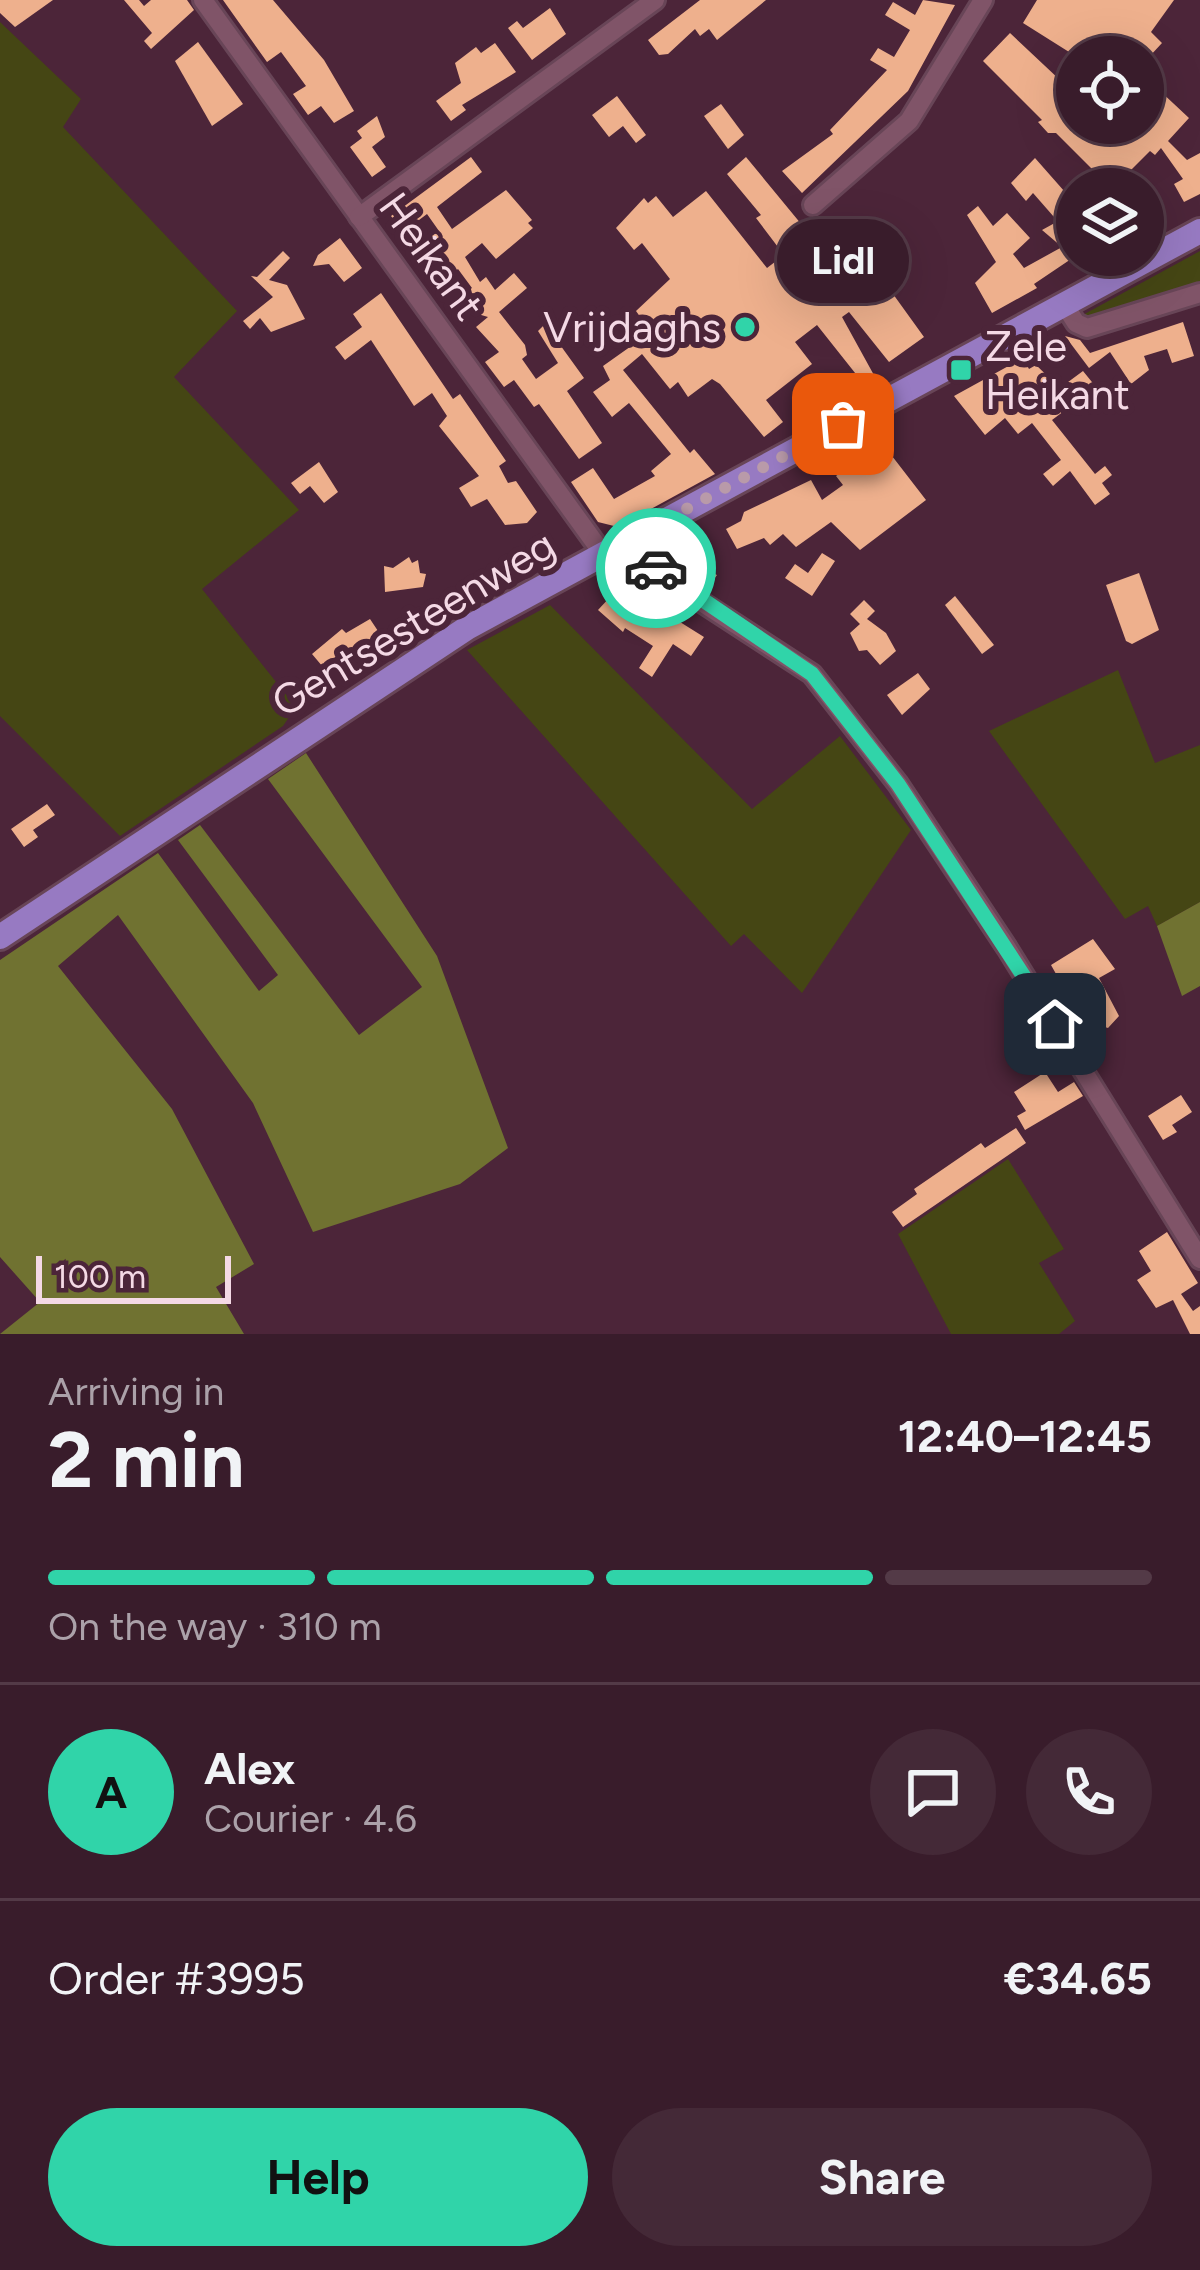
<!DOCTYPE html>
<meta charset="utf-8">
<style>
:root{--surface:#391c2b;--page:#442937;--text:#f1f3f6;--muted:#aba1a9;--line:#533a47;--accent:#30d4a9}
body{margin:0;font-family:Figtree,sans-serif;background:var(--page);color:var(--text);height:100vh;display:flex;flex-direction:column;font-size:45px;white-space:nowrap}
*{box-sizing:border-box;margin:0}
p{font-size:39px;color:var(--muted)}
.icon{flex:none;width:66px;height:66px;fill:none;stroke:currentColor;stroke-width:2;stroke-linecap:round;stroke-linejoin:round}
.map{position:relative;height:1334px;overflow:hidden}
.sheet{display:flex;flex-direction:column;background:var(--surface);flex:1}
.sheet>*{flex:none}
.controls{position:absolute;left:1056px;top:36px;display:grid;gap:24px}
.controls a{display:grid;place-items:center;width:108px;height:108px;border-radius:50%;background:var(--surface);box-shadow:0 12px 48px #0002,0 0 0 3px var(--line);font-size:60px}
.scale{position:absolute;left:36px;bottom:30px;width:195px;box-sizing:border-box;padding-left:12px;border:6px solid #f4d9e5;border-top:0;font-size:33px;line-height:42px;white-space:nowrap;color:#f4d9e5;-webkit-text-stroke:9px #4c2539;paint-order:stroke}
.pin{position:absolute;display:grid;place-items:center;width:102px;height:102px;color:#fff;margin:-51px;border-radius:24px;box-shadow:0 6px 18px #0006}
.courier{position:absolute;display:grid;place-items:center;width:120px;height:120px;margin:-60px;border:9px solid #30d4a9;border-radius:50%;background:#fff;color:#222;box-shadow:0 3px 15px #0007}
.bubble{position:absolute;height:84px;border-radius:42px;background:var(--surface);box-shadow:0 12px 48px #0002,0 0 0 3px var(--line);font-size:39px;font-weight:700;line-height:84px;text-align:center}
.summary em{font-style:normal;font-weight:700}
.summary div{display:flex;flex-direction:column-reverse}
.summary{display:flex;align-items:center;justify-content:space-between;height:204px;padding:0 48px}
h1{font-size:78px;font-weight:700;line-height:90px}
.bar{display:grid;grid-template-columns:repeat(4,1fr);gap:18px 12px;align-content:center;height:144px;padding:0 48px}
.bar i{height:15px;border-radius:9px;background:var(--line)}
.bar .current{background:var(--accent)}
.bar p{grid-column:span 4}
.line{display:flex;align-items:center;gap:30px;padding:0 48px;border-top:3px solid var(--line)}
.line div{flex:1}
.round{display:grid;place-items:center;flex:none;width:126px;height:126px;border-radius:63px;background:var(--page)}
.primary-button{display:flex;gap:24px;margin-top:auto;padding:24px 48px}
.primary-button a{flex:1;height:138px;border-radius:72px;background:var(--accent);color:#111;font-size:48px;font-weight:700;line-height:138px;text-align:center}
.primary-button a+a{background:var(--page);color:var(--text)}
.map>svg:first-child{display:block}
.green{fill:#454614}
.forest{fill:#707231}
.building{fill:#eeb08d}
.lines{fill:none;stroke-linecap:round;stroke-linejoin:round}
.minor-casing{stroke:#684557;stroke-width:24}
.major-casing{stroke:#684557;stroke-width:30}
.minor{stroke:#805468;stroke-width:18}
.major{stroke:#977ac2;stroke-width:24}
.done{stroke:#b99aa9;stroke-width:12;stroke-dasharray:0 21.6}
.route{stroke:#30d4a9;stroke-width:15}
.poi-dot{fill:#30d4a9;stroke:#4c2539;stroke-width:4.5}
.labels{text-anchor:middle;stroke-width:12;stroke-linejoin:round;paint-order:stroke}
.street-label{font-size:42px;fill:#f4d9e5;stroke:#4c2539}
.poi-label{font-size:42px;fill:#f4d9e5;stroke:#4c2539;text-anchor:end}
</style>
<div class="map">
<svg width="1200" height="1334" viewBox="0 0 1200 1334">
<rect width="100%" height="100%" fill="#4c2539"/>
<!-- green -->
<g class="green">
<polygon points="0,22 81,99 63,127 237,311 174,377 299,510 202,589 296,707 283,726 120,836 0,716"/>
<polygon points="1200,251 1200,288 1095,321 1079,317"/>
<polygon points="550,605 752,809 840,736 911,830 802,993 744,934 731,946 467,650"/>
<polygon points="1118,670 1155,763 1200,745 1200,902 1157,926 1148,906 1125,919 989,731"/>
<polygon points="1008,1159 1064,1249 1039,1263 1075,1321 1059,1334 951,1334 898,1234"/>
</g>
<!-- forest -->
<g class="forest">
<polygon points="306,753 437,956 508,1148 460,1184 313,1232 253,1103 118,915 58,966 172,1109 254,1264 216,1287 244,1334 0,1334 40,1302 0,1257 0,960 158,853 259,991 278,975 178,840 200,825 359,1035 422,987 268,779"/>
<polygon points="1200,902 1200,986 1182,996 1157,926"/>
</g>
<!-- building -->
<g class="building">
<polygon points="0,0 53,0 15,27 0,13"/>
<polygon points="124,0 139,0 144,6 151,0 187,0 194,10 151,49 144,41 152,33"/>
<polygon points="223,0 273,0 324,60 354,111 334,123 321,106 308,115 293,94 306,86 281,52 267,62"/>
<polygon points="700,0 766,0 717,40 709,29 700,36 695,29 668,54 659,55 648,40"/>
<polygon points="923,0 955,5 908,91 802,193 782,171 833,134 830,130 887,70 870,60 878,48 894,57 910,30 885,15 893,2 915,15"/>
<polygon points="1037,0 1174,0 1151,32 1162,43 1149,57 1077,57 1023,23"/>
<polygon points="550,8 566,34 532,60 508,28 517,21 523,28"/>
<polygon points="1010,33 1077,96 1077,123 1143,123 1143,75 1189,118 1168,141 1187,160 1200,153 1200,194 1184,202 1174,184 1183,179 1161,148 1155,155 1150,151 1124,177 1136,189 1094,189 1104,181 1056,133 1048,133 1038,122 1042,120 983,61"/>
<polygon points="198,42 243,104 212,126 175,61"/>
<polygon points="495,43 516,72 462,105 466,110 451,121 436,101 461,83 455,63 476,47 481,53"/>
<polygon points="617,96 646,135 636,143 623,126 609,137 592,115"/>
<polygon points="721,104 744,135 728,149 704,116"/>
<polygon points="377,116 385,137 372,147 386,167 372,177 350,147 362,138 357,131"/>
<polygon points="471,157 482,172 437,207 452,229 506,190 532,220 528,223 533,228 496,259 482,243 465,257 480,282 486,277 495,290 514,273 527,288 499,312 525,345 527,355 522,359 536,379 558,363 538,331 545,324 584,378 567,391 602,443 579,459 539,404 534,407 514,380 504,387 485,362 499,352 476,327 488,317 461,309 454,301 472,288 458,269 450,275 425,241 439,231 427,214 403,232 391,216"/>
<polygon points="746,157 853,287 875,269 924,337 889,362 849,312 842,317 875,377 863,383 817,325 795,342 812,364 766,400 783,422 764,437 720,384 712,379 688,397 678,382 670,389 642,354 623,370 690,453 694,449 715,474 618,527 598,522 571,482 593,468 614,499 655,476 651,471 671,454 629,403 612,417 593,392 610,380 603,366 651,332 636,311 670,279 642,243 634,250 616,228 644,198 648,203 656,196 673,217 706,191 767,268 784,255 756,218 761,215 727,174"/>
<polygon points="1035,158 1072,200 1054,217 1033,193 1026,201 1011,183"/>
<polygon points="978,206 993,226 1007,213 1030,238 1013,254 1024,268 1062,247 1042,230 1062,219 1077,255 1034,284 1037,288 992,313 975,283 996,262 967,215"/>
<polygon points="340,238 362,268 344,282 329,264 313,266 318,255"/>
<polygon points="283,251 290,258 269,280 287,285 305,319 271,332 260,318 250,329 243,321 273,297 251,276 257,277"/>
<polygon points="381,293 453,399 460,394 506,461 499,466 508,483 516,481 537,512 527,523 505,525 487,499 471,507 459,488 479,476 439,426 447,416 432,393 414,406 371,340 345,360 335,347 362,327 353,314"/>
<polygon points="1183,322 1194,356 1172,363 1167,349 1144,356 1149,370 1131,384 1110,352 1089,368 1065,336 1080,340 1090,353"/>
<polygon points="1023,358 1029,369 1036,365 1060,388 1083,371 1100,392 1092,399 1088,393 1052,420 1095,474 1105,466 1112,475 1102,483 1110,494 1095,505 1070,471 1053,486 1043,474 1061,460 1032,423 1018,434 1005,418 985,435 954,396"/>
<polygon points="882,443 926,500 860,550 831,522 796,547 783,534 770,545 764,538 737,549 726,529 741,521 744,512 811,480 822,500 843,485 836,476"/>
<polygon points="319,462 338,492 324,503 310,486 300,494 291,483"/>
<polygon points="687,543 696,555 703,551 710,563 702,568 717,575 709,586 685,575 687,571 663,556"/>
<polygon points="822,553 835,561 812,596 785,578 795,564 808,573"/>
<polygon points="409,557 412,563 418,560 420,573 426,574 423,587 385,592 384,566 393,568"/>
<polygon points="1139,573 1159,630 1132,644 1126,641 1106,585"/>
<polygon points="611,596 644,626 656,607 704,637 691,656 673,644 652,677 639,668 653,646 625,628 623,632 598,610"/>
<polygon points="955,596 994,645 982,654 945,605"/>
<polygon points="864,600 875,611 867,619 886,633 896,651 880,665 867,650 859,651 850,633 860,624 850,614"/>
<polygon points="370,619 382,637 379,642 358,648 328,673 312,654 342,629 346,633"/>
<polygon points="918,673 930,689 902,715 887,695"/>
<polygon points="47,804 55,815 33,830 38,837 24,847 11,829"/>
<polygon points="1093,939 1115,969 1099,978 1119,1016 1108,1028 1088,1022 1091,1013 1083,1001 1074,1006 1051,965"/>
<polygon points="1045,1072 1058,1092 1074,1082 1083,1096 1025,1130 1017,1116 1026,1111 1014,1092"/>
<polygon points="1181,1095 1192,1112 1172,1125 1177,1132 1163,1140 1148,1116"/>
<polygon points="1016,1128 1026,1143 903,1227 892,1212 917,1194 914,1189 981,1143 985,1148"/>
<polygon points="1167,1232 1198,1283 1181,1294 1193,1311 1200,1306 1200,1334 1190,1334 1173,1300 1156,1308 1137,1280 1151,1271 1139,1251"/>
</g>
<g class="lines">
<defs>
<g id="minor">
<polyline points="203,0 603,554"/>
<polyline points="813,205 909,121 983,0"/>
<polyline points="359,217 655,0"/>
<polyline points="1064,304 1076,323 1087,328 1200,293"/>
<polyline points="627,541 669,581 812,674 898,784 1007,948 1200,1259"/>
</g>
<polyline id="major" points="0,937 467,628 1200,231"/>
</defs>
<!-- minor casing -->
<use href="#minor" class="minor-casing"/>
<!-- major casing -->
<use href="#major" class="major-casing"/>
<!-- minor -->
<use href="#minor" class="minor"/>
<!-- major -->
<use href="#major" class="major"/>
</g>
<g class="lines">
<!-- done -->
<polyline class="done" points="656,568 627,541 843,424"/>
<!-- route -->
<polyline class="route" points="656,568 812,674 898,784 1055,1024"/>
</g>
<!-- markers -->
<g class="poi-dot">
<circle cx="745" cy="327" r="12"/>
<rect x="949" y="358" width="24" height="24" rx="6"/>
</g>
<g class="labels">
<!-- street labels -->
<g class="street-label">
<text transform="translate(432 256) rotate(54)" y="15">Heikant</text>
<text transform="translate(413 623) rotate(-31)" y="15">Gentsesteenweg</text>
</g>
<!-- poi labels -->
<g class="poi-label">
<text x="721" y="342">Vrijdaghs</text>
<text x="985" y="361" text-anchor="start">Zele<tspan x="985" dy="48">Heikant</tspan></text>
</g>
</g>
</svg>
<div class="controls">
<a><svg class="icon" aria-label="locate" viewBox="0 0 24 24"><circle cx="12" cy="12" r="6"/><path d="M12 2v4M12 18v4M2 12h4M18 12h4"/></svg></a>
<a><svg class="icon" aria-label="layers" viewBox="0 0 24 24"><path d="M12 4l9 5-9 5-9-5zM3 14l9 5 9-5"/></svg></a>
</div>
<div class="scale">100 m</div>
<div class="pin" style="left:843px;top:424px;background:#ea580c"><svg class="icon" aria-label="bag" viewBox="0 0 24 24"><path d="M5 8h14l-1 12H6zM9 8a3 3 0 0 1 6 0"/></svg></div>
<div class="pin" style="left:1055px;top:1024px;background:#1f2937"><svg class="icon" aria-label="home" viewBox="0 0 24 24"><path d="M3 11l9-7 9 7M6 9v11h12V9"/></svg></div>
<div class="courier" style="left:656px;top:568px"><svg class="icon" aria-label="car" viewBox="0 0 24 24"><path d="M5 17H2v-5l4-1 3-4h7l3 4 3 1v5h-3M9 17h6M6 11h13"/><circle cx="7" cy="17" r="2"/><circle cx="17" cy="17" r="2"/></svg></div>
<div class="bubble" style="left:777px;top:219px;width:132px">Lidl</div>
</div>
<section class="sheet">
<div class="summary"><div><h1>2 min</h1><p>Arriving in</p></div><em>12:40–12:45</em></div>
<div class="bar"><i class="current"></i><i class="current"></i><i class="current"></i><i></i><p>On the way · 310 m</p></div>
<div class="line" style="height:216px"><b class="round" style="background:var(--accent);color:#111">A</b><div><b>Alex</b><p>Courier · 4.6</p></div><a class="round"><svg class="icon" aria-label="chat" viewBox="0 0 24 24"><path d="M4 5h16v11H9l-5 4z"/></svg></a><a class="round"><svg class="icon" aria-label="phone" viewBox="0 0 24 24"><path d="M5 4h4l2 5-3 2q2 4 5 5l2-3 5 2v4C11 20 4 13 5 4z"/></svg></a></div>
<div class="line" style="height:156px"><div>Order #3995</div><b>€34.65</b></div>
<div class="primary-button"><a>Help</a><a>Share</a></div>
</section>
